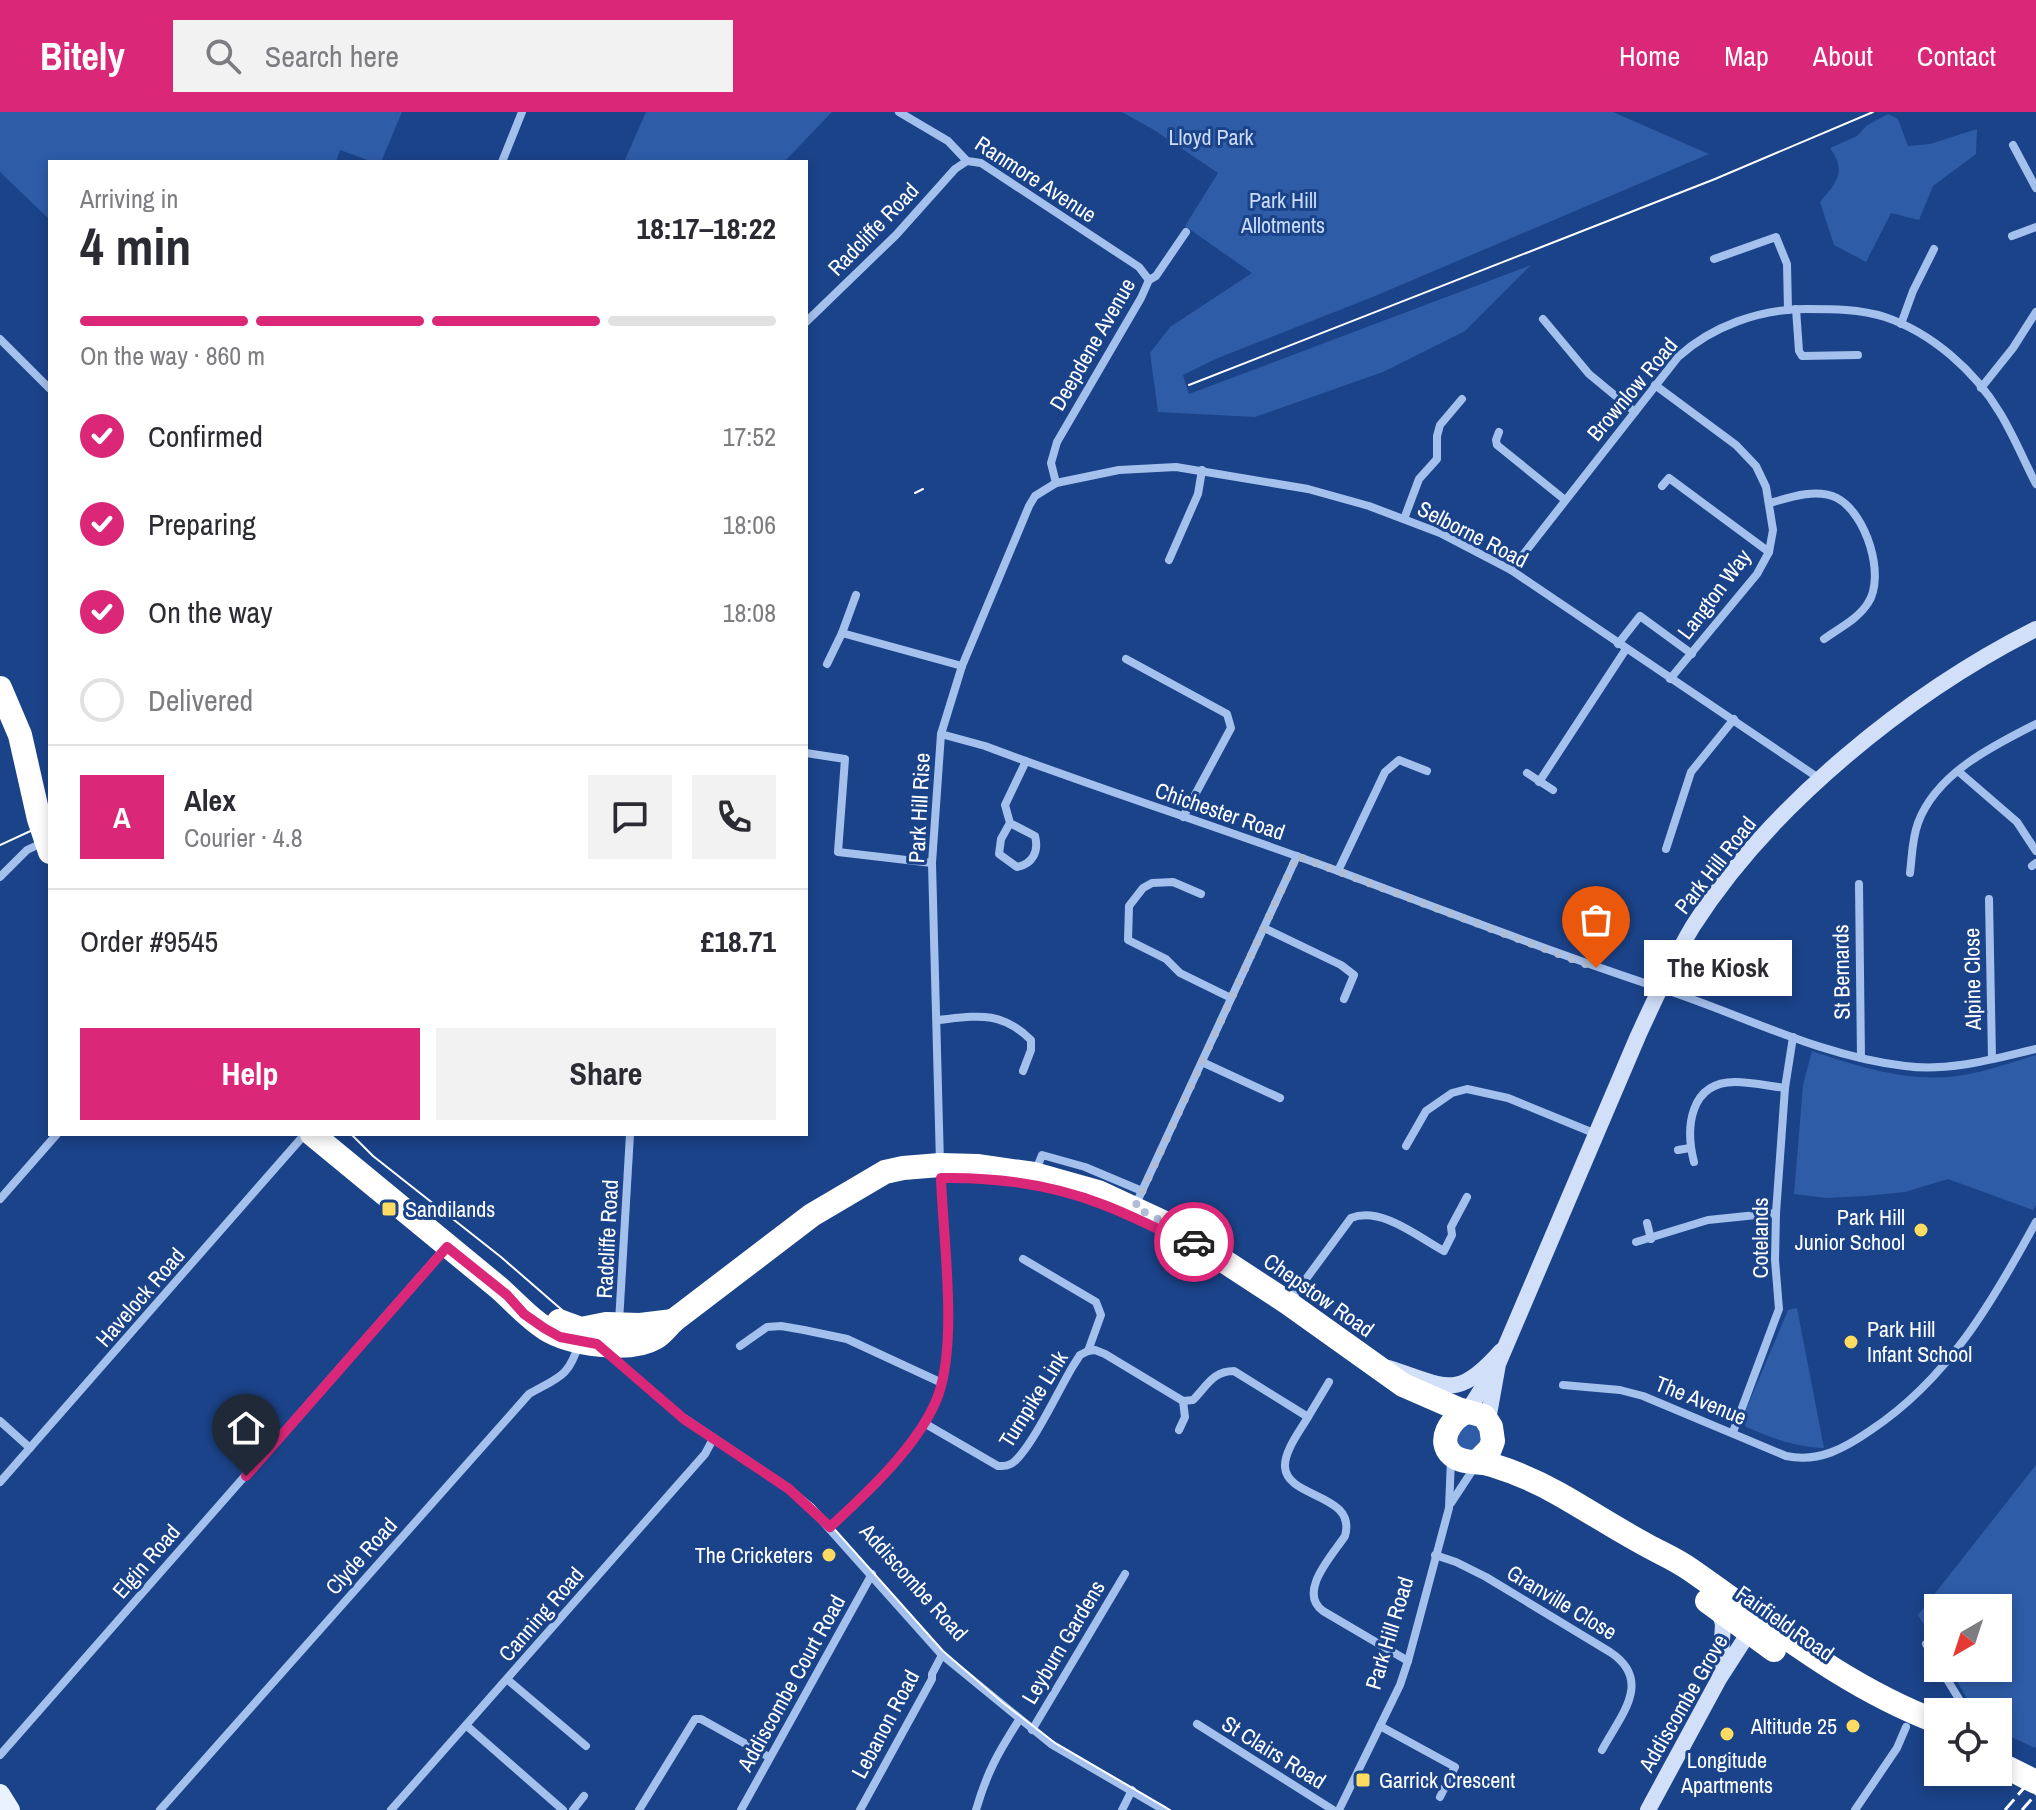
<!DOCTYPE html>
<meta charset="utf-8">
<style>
:root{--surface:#fff;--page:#f2f2f3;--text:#2b2b33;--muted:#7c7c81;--line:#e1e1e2;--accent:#db2777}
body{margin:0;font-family:"Archivo Narrow",sans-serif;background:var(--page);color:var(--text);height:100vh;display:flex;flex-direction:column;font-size:30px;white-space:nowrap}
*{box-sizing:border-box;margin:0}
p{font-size:26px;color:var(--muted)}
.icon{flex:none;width:44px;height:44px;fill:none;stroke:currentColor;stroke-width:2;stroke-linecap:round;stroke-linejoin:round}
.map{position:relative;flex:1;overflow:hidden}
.details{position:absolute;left:48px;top:48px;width:760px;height:976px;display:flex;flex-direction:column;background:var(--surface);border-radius:0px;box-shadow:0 4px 12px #0003}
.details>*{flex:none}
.needle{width:52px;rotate:219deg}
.buttons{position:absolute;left:1924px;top:1482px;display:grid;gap:16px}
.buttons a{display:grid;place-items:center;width:88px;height:88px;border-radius:0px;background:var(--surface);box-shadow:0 4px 12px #0003;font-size:40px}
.pin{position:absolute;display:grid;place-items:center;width:68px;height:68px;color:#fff;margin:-82px -34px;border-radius:50% 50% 50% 0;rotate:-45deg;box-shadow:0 0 8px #0007}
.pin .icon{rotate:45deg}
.courier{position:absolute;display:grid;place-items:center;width:80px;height:80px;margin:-40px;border:6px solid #db2777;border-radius:50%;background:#fff;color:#222;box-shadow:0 2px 10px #0007}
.bubble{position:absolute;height:56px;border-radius:0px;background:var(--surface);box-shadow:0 4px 12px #0003;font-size:26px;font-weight:800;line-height:56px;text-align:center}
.headline em{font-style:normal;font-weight:800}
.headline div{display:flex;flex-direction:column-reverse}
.headline{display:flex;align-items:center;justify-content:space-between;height:136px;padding:0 32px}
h1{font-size:52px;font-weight:800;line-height:60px}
.bar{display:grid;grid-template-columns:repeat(4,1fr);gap:12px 8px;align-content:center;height:96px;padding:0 32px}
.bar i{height:10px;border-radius:6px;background:var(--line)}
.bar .on{background:var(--accent)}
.bar p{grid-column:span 4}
.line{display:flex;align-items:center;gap:20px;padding:0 32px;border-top:2px solid var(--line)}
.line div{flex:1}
.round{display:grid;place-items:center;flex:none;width:84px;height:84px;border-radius:0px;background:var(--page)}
ol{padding:0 32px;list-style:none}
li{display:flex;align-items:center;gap:24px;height:88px}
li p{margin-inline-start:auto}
li .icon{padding:8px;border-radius:50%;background:var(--accent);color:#fff;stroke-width:4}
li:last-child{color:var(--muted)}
li i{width:44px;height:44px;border:4px solid var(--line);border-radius:50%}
.button{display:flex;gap:16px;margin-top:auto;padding:16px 32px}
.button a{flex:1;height:92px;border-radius:0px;background:var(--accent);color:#fff;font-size:32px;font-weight:800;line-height:92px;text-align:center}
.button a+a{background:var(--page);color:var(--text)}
header{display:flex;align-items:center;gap:48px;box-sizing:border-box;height:112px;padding:0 40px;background:var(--accent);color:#fff}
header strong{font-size:38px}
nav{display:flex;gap:44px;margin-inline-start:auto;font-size:28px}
.search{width:560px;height:72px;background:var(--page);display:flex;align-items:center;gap:20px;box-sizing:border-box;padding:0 28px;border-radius:0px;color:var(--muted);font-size:30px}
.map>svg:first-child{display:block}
.green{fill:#2e5ca7}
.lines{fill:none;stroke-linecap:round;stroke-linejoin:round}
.street{stroke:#a4c0ec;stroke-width:8}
.secondary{stroke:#d1dff9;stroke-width:16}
.primary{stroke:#eaf1ff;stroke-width:20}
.highway{stroke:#fff;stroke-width:24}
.tram{stroke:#fff;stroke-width:2}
.rail{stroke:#fff;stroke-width:3;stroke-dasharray:14 6;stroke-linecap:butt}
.done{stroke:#afbdd6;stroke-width:8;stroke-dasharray:0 14.4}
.route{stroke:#db2777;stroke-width:10}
.poi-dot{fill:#fedc61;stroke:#1b4389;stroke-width:3}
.labels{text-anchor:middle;stroke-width:6;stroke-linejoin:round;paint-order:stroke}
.park-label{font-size:22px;fill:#cadcf9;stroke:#1b4389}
.street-label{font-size:22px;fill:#fff;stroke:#1b4389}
.poi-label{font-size:22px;fill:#fff;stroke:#1b4389;text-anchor:start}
</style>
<header>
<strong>Bitely</strong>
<div class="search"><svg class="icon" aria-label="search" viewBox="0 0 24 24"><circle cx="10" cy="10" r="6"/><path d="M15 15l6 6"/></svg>Search here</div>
<nav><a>Home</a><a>Map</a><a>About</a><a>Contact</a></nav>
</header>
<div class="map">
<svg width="2036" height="1698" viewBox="0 0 2036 1698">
<rect width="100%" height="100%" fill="#1b4389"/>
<!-- green -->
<g class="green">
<polygon points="0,0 402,0 381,50 373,50 340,38 336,50 50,50 50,108 0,60"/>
<polygon points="646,0 832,0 784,50 624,50"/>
<polygon points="1122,0 1613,0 1709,42 1375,184 1218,246 1183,263 1189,282 1531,153 1465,219 1383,260 1255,305 1158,300 1150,241 1170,215 1252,161 1185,114 1218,61 1154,18"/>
<path d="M1888,2L1898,7L1908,34L1930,32L1977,17L1976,42L1933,74L1919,108L1891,101L1866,150L1834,133L1820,90C1837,70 1847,60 1830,36L1857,24L1866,14Z"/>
<path d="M1812,939C1858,955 1914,972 1964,963C1988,959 2012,950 2036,943V1093L2033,1098L1948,1067L1905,1080L1865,1084L1826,1086L1794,1082L1803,973Z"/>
<path d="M1797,1196L1824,1336C1795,1335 1772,1326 1746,1315L1742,1307L1788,1198Z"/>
<polygon points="1474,1310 1485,1320 1478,1339 1459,1336 1454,1322 1456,1318"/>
<polygon points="2036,1353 2036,1635 2035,1636 1998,1619 1998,1600 1975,1600 1949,1556 1998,1556 1998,1496 1938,1496 1938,1537 1918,1503"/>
</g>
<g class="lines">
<!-- street -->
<g class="street">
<polyline points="899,0 948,29 967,49 981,51 1139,155 1149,168"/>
<polyline points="2013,33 2036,76"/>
<polyline points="502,50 522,0"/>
<polyline points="2012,124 2036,115"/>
<polyline points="1714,147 1776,125 1787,152 1788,198"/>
<polyline points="1796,197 1799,239 1802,244 1858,243"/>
<polyline points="1543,207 1589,262 1635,300"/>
<polyline points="806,210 896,123 955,57 967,49"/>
<polyline points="1901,212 1913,179 1934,137"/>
<polyline points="0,227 50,277"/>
<polyline points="1655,273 1736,333 1756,354 1766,375 1773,418 1769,440 1757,462 1670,567"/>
<polyline points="1981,276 2013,236 2036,200"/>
<polyline points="1499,320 1496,328 1497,333 1565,388"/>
<polyline points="1056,371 1051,351 1057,330 1141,186 1149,168 1156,164 1186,120"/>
<polyline points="1662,374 1669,366 1769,440"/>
<path d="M1770,391C1790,385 1817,376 1837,386C1866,401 1886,464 1868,491C1858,507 1839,516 1824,527"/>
<polyline points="1404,407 1419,367 1437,347 1437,324 1440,313 1462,287"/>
<polyline points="1169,448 1198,382 1202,358"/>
<path d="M1511,458L1678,245C1712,214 1760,197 1806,197C1832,197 1860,197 1885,205C1932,221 1975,259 2000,301C2014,324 2024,349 2036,372"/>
<polyline points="842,521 962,554"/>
<polyline points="1618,532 1640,504 1692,542"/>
<polyline points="1126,547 1227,602 1231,616 1183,705"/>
<polyline points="827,552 842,521 856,483"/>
<path d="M941,622L985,634C1102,678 1221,716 1338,759C1445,799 1550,840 1657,875C1739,901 1818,944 1905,954C1949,960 1993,947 2036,937"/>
<polyline points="806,641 845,647 838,740 932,751"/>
<polyline points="1958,659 2017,710 2036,739"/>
<polyline points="1527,661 1553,678"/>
<polyline points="1539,670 1626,537"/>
<path d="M1010,711L1035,724C1039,739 1033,752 1017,755L999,742L1001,727L1010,711L1005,693L1026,649"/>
<polyline points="1666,737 1691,660 1734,607"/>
<polyline points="2032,754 2036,751"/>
<polyline points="1338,759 1385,660 1399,648 1427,659"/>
<path d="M1910,761C1912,745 1912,727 1918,711C1936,662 1992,634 2036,612"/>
<polyline points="0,765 27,738 44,730"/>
<polyline points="1859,772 1861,946"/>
<polyline points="1201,782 1173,770 1152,771 1143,776 1129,794 1128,828 1166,847 1180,861 1231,886"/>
<polyline points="1989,787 1992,947"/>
<polyline points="1264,816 1341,853 1354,863 1344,887"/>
<path d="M938,908C976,904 1001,898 1031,928V938L1023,959"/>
<polyline points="1202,950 1280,986"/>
<polyline points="1406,1034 1426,999 1452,981 1467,977 1508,986 1596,1022"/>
<polyline points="1678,1038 1690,1036"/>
<path d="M1694,1050C1685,1015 1690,970 1735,970C1751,970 1769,974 1785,976"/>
<polyline points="940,1051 932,751 941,622 962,554 1029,394 1035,384 1056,371 1119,358 1176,355 1308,377 1369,394 1440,421 1511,458 1820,667"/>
<polyline points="1036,1058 1042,1043 1085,1055 1142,1079"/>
<polyline points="0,1087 57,1022"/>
<polyline points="1135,1094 1297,744"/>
<polyline points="1647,1111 1651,1127"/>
<polyline points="1636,1130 1708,1108 1776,1101"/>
<path d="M1289,1190L1351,1106C1381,1094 1418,1125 1444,1139L1452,1123L1451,1115L1467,1085"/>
<polyline points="619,1210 630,1022"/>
<polyline points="740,1234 767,1215 781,1214 804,1218 847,1227 942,1271"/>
<polyline points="605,1239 684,1307 789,1377 808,1393 942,1543 1051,1632 1164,1698"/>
<path d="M1088,1239L1095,1238L1105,1242L1183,1289L1193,1288C1207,1274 1213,1259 1234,1259L1308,1305C1300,1319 1284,1339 1285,1355C1287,1387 1357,1381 1345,1424C1332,1444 1297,1480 1323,1499L1408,1549"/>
<path d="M1563,1273L1620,1278L1643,1284L1786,1344C1819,1351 1845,1336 1871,1318C1948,1267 1993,1189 2036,1110"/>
<polyline points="1308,1305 1329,1270"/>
<polyline points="0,1309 30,1336"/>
<path d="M924,1311L998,1354C1005,1354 1010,1354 1015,1349C1034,1331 1058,1279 1073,1254L1080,1243L1088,1239L1101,1203L1096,1190L1023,1147"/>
<polyline points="1179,1318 1185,1305 1183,1289"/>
<polyline points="1733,1320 1779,1197 1775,1148 1776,1101 1785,976 1793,925"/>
<polyline points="0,1370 305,1022"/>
<polyline points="1451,1391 1474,1356"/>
<path d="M830,1415C867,1380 920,1333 938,1284C958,1229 943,1126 941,1066"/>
<path d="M1435,1443L1456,1450L1486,1465L1610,1540C1654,1569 1620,1604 1602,1638"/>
<polyline points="1926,1532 1938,1552"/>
<polyline points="1940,1556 1967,1600"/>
<polyline points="508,1568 586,1634"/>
<polyline points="1197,1612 1333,1698"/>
<polyline points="467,1614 563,1698"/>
<polyline points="1380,1614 1455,1655 1440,1685"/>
<polyline points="1032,1618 1125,1462"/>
<polyline points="0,1643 446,1135"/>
<path d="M160,1698L529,1282C559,1265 569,1265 579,1231"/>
<polyline points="391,1698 705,1342 713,1327"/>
<polyline points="573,1698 584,1684"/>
<polyline points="639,1698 695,1607 701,1607 769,1645"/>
<polyline points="741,1698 872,1462"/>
<polyline points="860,1698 932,1567 932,1562 942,1543"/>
<path d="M976,1698C987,1660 998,1641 1019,1608"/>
<polyline points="1122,1698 1132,1678"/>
<polyline points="1339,1698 1400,1573 1408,1549 1449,1396 1451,1347"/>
<polyline points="1855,1698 1897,1636 1906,1615"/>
</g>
<!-- secondary -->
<g class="secondary">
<path d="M1388,1256C1446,1274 1456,1290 1501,1239"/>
<polyline points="1467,1300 1495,1256"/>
<path d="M1488,1308L1498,1252L1638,924C1655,887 1672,849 1693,814C1770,693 1909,581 2036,517"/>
<polyline points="1719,1498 1723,1512 1720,1561"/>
<polyline points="1648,1698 1719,1567 1755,1511"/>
</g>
<!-- primary -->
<polyline class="primary" points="0,1682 10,1698"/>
<!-- highway -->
<g class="highway">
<polyline points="0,576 20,623 39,707 50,740"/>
<path d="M312,1022L499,1176C515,1190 527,1205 546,1217C570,1232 630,1241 655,1226C662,1222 667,1215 673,1209L812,1103L885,1060L903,1056L940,1053L977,1054L1034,1062L1098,1080L1169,1113L1288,1191L1403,1273L1458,1297L1484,1304L1491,1315L1493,1329L1490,1337L1478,1349"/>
<polyline points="559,1209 581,1217 606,1212 640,1213 673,1209"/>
<path d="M1467,1300C1451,1306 1436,1329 1452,1343C1463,1353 1479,1348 1492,1353C1515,1360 1538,1370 1559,1382C1589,1399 1618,1418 1648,1434C1663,1442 1677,1448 1691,1458C1770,1513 1845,1575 1938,1610"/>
<polyline points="1707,1489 1774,1538"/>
<polyline points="1998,1651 2036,1670"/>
</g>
<!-- tram -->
<g class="tram">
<polyline points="1189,273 1715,67 1873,0"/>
<polyline points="915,381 923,377"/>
<polyline points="0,733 50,710"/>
<polyline points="351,1022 373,1044 501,1145 676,1297 782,1368 813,1393 943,1539 1002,1590 1055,1631 1170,1698"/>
</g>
<!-- rail -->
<g class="rail">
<polyline points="2005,1698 2036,1662"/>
<polyline points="2022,1698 2036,1682"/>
</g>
</g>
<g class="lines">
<!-- done -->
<polyline class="done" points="1194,1130 1169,1113 1135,1095 1297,744 1596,856"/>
<!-- route -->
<path class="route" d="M246,1364L447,1135L507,1183L524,1202L544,1216L560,1225L597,1232L684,1307L789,1377L830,1415C867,1381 920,1332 938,1284C958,1229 943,1126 941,1066C997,1065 1051,1072 1104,1093C1138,1106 1171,1124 1205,1139L1194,1130"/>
</g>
<!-- markers -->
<g class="poi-dot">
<rect x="381" y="1089" width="16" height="16" rx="4"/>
<circle cx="1921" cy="1118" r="8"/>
<circle cx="1851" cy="1230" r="8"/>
<circle cx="829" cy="1443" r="8"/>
<circle cx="1853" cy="1614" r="8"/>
<circle cx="1727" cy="1622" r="8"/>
<rect x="1355" y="1660" width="16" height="16" rx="4"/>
</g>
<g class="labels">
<!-- park labels -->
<g class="park-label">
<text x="1211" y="33">Lloyd Park</text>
<text x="1283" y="96">Park Hill<tspan x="1283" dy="25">Allotments</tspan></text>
</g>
<!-- street labels -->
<g class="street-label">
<text transform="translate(1036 67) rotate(33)" y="8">Ranmore Avenue</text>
<text transform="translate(873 117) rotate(-46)" y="8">Radcliffe Road</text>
<text transform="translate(1092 232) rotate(-60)" y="8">Deepdene Avenue</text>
<text transform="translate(1632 277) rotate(-50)" y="8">Brownlow Road</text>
<text transform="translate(1473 422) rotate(27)" y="8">Selborne Road</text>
<text transform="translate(1714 482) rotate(-53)" y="8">Langton Way</text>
<text transform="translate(919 696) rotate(-87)" y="8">Park Hill Rise</text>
<text transform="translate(1220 699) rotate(19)" y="8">Chichester Road</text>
<text transform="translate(1715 753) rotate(-52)" y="8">Park Hill Road</text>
<text transform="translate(1841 860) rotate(-91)" y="8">St Bernards</text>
<text transform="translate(1972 867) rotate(-91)" y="8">Alpine Close</text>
<text transform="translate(1760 1126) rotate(-90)" y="8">Cotelands</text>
<text transform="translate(607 1127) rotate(-87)" y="8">Radcliffe Road</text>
<text transform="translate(1319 1183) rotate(35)" y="8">Chepstow Road</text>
<text transform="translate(140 1185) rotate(-49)" y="8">Havelock Road</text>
<text transform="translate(1033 1287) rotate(-58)" y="8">Turnpike Link</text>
<text transform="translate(1701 1288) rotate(22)" y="8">The Avenue</text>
<text transform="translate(361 1444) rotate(-48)" y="8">Clyde Road</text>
<text transform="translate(146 1449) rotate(-49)" y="8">Elgin Road</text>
<text transform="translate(914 1470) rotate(48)" y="8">Addiscombe Road</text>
<text transform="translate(1562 1490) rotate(31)" y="8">Granville Close</text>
<text transform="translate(541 1502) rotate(-49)" y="8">Canning Road</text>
<text transform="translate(1785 1511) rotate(35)" y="8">Fairfield Road</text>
<text transform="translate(1389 1521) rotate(-73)" y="8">Park Hill Road</text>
<text transform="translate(1063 1530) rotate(-59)" y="8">Leyburn Gardens</text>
<text transform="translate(791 1571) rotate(-61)" y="8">Addiscombe Court Road</text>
<text transform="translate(1683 1591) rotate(-60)" y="8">Addiscombe Grove</text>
<text transform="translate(885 1612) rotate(-62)" y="8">Lebanon Road</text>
<text transform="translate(1274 1640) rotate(32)" y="8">St Clairs Road</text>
</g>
<!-- poi labels -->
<g class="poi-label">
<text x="405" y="1105">Sandilands</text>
<text x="1905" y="1113" text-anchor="end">Park Hill<tspan x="1905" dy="25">Junior School</tspan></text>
<text x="1867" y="1225">Park Hill<tspan x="1867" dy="25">Infant School</tspan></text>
<text x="813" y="1451" text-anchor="end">The Cricketers</text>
<text x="1837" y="1622" text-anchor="end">Altitude 25</text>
<text x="1727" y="1656" text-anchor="middle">Longitude<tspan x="1727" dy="25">Apartments</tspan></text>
<text x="1379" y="1676">Garrick Crescent</text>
</g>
</g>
</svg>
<div class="buttons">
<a><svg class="needle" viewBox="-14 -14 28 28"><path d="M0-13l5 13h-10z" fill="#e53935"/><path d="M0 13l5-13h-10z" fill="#7c7c81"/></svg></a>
<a><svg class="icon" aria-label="locate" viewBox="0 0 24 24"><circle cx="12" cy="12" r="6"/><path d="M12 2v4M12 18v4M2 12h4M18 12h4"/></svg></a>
</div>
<div class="pin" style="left:1596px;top:856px;background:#ea580c"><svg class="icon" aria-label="bag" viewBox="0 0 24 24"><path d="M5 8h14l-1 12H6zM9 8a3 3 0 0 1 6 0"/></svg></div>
<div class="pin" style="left:246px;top:1364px;background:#1f2937"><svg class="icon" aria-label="home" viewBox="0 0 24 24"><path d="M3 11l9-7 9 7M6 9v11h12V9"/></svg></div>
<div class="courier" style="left:1194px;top:1130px"><svg class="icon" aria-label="car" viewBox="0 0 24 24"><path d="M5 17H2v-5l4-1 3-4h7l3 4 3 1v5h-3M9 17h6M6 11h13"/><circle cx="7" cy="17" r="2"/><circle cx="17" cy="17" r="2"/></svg></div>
<div class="bubble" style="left:1644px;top:828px;width:148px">The Kiosk</div>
<section class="details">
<div class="headline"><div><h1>4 min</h1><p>Arriving in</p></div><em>18:17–18:22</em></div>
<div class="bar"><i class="on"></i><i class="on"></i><i class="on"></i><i></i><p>On the way · 860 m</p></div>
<ol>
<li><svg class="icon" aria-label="check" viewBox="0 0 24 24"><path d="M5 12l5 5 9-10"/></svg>Confirmed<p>17:52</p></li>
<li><svg class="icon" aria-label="check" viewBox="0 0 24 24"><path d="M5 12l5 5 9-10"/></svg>Preparing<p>18:06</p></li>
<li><svg class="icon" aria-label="check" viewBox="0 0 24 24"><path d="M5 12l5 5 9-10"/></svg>On the way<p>18:08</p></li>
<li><i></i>Delivered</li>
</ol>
<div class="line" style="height:144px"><b class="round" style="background:var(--accent);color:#fff">A</b><div><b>Alex</b><p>Courier · 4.8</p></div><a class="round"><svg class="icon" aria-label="chat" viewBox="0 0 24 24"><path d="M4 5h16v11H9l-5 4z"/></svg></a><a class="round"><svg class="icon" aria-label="phone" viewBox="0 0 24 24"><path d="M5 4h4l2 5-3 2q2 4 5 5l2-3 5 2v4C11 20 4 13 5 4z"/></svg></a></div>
<div class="line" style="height:104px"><div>Order #9545</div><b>£18.71</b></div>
<div class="button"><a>Help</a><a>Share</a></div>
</section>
</div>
